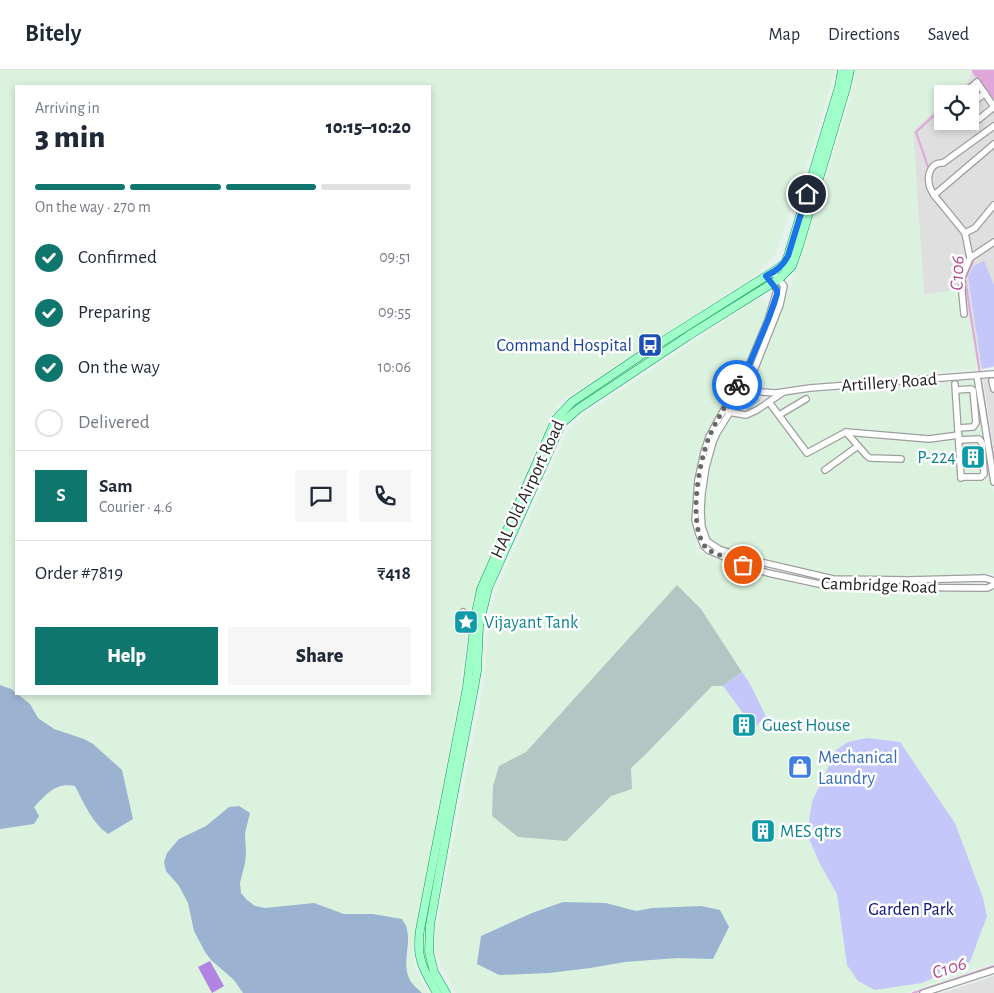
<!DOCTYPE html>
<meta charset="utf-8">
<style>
:root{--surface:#fff;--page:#f6f6f7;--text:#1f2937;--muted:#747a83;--line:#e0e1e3;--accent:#0f766e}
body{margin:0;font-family:"Alegreya Sans",sans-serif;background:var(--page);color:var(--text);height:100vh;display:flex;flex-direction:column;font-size:19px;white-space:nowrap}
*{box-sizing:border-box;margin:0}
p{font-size:16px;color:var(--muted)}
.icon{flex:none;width:28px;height:28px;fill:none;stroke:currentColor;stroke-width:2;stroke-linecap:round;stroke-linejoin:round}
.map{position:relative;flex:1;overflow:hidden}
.drawer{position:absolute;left:15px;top:15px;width:416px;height:610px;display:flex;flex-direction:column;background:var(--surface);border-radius:0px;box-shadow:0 2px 8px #0003}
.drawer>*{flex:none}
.buttons{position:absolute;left:934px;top:15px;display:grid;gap:10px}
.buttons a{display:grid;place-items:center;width:45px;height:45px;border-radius:0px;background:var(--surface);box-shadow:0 2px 8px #0003;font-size:25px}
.pin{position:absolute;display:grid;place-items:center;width:42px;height:42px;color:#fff;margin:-21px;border:2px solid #fff;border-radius:50%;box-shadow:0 1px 5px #0007}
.courier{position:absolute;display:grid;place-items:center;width:50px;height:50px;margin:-25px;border:4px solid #1a73e8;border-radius:50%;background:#fff;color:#222;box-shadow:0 1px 6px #0007}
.headline em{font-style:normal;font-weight:800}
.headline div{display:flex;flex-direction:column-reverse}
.headline{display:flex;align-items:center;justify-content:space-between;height:85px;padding:0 20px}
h1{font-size:32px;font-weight:800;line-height:38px}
.bar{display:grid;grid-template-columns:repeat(4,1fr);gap:8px 5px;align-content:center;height:60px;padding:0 20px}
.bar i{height:6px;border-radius:4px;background:var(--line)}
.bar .active{background:var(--accent)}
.bar p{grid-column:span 4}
.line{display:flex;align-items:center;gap:12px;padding:0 20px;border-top:1px solid var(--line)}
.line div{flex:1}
.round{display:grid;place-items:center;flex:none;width:52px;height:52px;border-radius:0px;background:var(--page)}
ol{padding:0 20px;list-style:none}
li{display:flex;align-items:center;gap:15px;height:55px}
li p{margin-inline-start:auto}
li .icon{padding:5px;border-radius:50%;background:var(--accent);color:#fff;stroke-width:4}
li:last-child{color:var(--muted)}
li i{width:28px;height:28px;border:2px solid var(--line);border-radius:50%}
.cta{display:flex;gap:10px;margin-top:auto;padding:10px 20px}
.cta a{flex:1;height:58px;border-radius:0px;background:var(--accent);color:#fff;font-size:20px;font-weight:800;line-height:58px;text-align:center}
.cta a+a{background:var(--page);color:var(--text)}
header{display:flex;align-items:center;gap:30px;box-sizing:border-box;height:70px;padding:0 25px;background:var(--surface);border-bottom:1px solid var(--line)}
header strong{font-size:24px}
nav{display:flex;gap:28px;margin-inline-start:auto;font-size:18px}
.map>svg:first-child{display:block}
.residential{fill:#dedfde}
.military{fill:#dbf3de;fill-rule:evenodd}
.construction{fill:#b2c6c4}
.grass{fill:#add4ec}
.forest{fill:#9bb2d1}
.park{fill:#c5c7fb}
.pitch{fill:#b184e1}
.water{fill:#dfa7da}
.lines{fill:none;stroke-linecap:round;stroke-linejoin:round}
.stream{stroke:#dfa7da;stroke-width:2}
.minor-casing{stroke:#9e9e9e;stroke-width:8}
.major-casing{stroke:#009d55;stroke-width:9}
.minor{stroke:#fff;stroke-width:5.5}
.major{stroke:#a0fec9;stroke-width:8}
.done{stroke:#666a68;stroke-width:5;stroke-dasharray:0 9}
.route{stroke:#1a73e8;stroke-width:6}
.labels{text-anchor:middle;stroke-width:5;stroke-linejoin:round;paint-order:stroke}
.transit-label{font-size:18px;fill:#164399;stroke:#fff;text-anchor:end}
.street-label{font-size:18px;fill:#212121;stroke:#fff}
.culture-label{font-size:18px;fill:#0d838f;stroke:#fff;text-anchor:start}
.shop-label{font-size:18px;fill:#366cbe;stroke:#fff;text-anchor:start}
.park-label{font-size:18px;fill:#0a0f84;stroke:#fff}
.water-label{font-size:19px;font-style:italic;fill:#b34a8c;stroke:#fff}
</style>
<header>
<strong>Bitely</strong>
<nav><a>Map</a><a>Directions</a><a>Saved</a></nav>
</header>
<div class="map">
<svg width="994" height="923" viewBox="0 0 994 923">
<rect width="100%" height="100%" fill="#e7f1ed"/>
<!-- residential -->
<g class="residential">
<polygon points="972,2 992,28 994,28 994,297 979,299 969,245 963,248 924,225 913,61 942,34 942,51 970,51 970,24 954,24 967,12"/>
<polygon points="994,308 994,383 983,309"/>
<polygon points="994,906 994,923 942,923"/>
</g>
<!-- military -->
<g class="military">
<path d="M0,0H835L810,84L776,183L753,207L561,331L550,348L536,379L473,526L458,630L412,882L417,903L429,923H0ZM16,16H430V624H16Z"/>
<polygon points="856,0 972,0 967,12 954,24 942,24 942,34 913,61 924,225 958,219 963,247 969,244 979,299 765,318 756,306 798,197 850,31"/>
<polygon points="759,228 766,231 767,244 746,293 706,365 701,381 695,410 692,450 697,482 726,494 804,516 847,520 994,519 994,893 906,923 456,923 435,884 435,865 483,618 485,602 488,556 495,524 569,358 584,345"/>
<polygon points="975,310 994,425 994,504 935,508 834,507 716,476 708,468 704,437 715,370 732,346 749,347 786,324"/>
</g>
<!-- construction -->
<polygon class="construction" points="677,515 701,539 742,602 723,616 712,616 644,686 631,698 632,719 611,726 566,771 518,767 492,746 493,716 499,696 526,682"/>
<!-- grass -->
<polygon class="grass" points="743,322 761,330 749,340 735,334"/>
<!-- forest -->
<g class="forest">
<path d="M0,615L11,619L30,634L38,648L54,659L84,669L93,674L122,700L133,749L108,764C92,753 84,733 75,716C55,712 47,724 34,737L39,746L34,754L0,759Z"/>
<path d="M239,736L250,743L245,763L246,783L245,793L240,813L241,823L247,830L255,836L265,838L314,833L344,844H373L402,849C404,853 407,856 407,860C411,875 402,892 409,908C411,914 418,919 422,923H243L234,910L211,890L205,882L194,861L188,833L179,816L166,801L164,792L167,783L179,769L206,756L229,737Z"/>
<polygon points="563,832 606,833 636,841 652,838 701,836 720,840 729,857 713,889 678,888 625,892 590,898 549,903 499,905 477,894 481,866 532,843"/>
</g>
<!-- park -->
<g class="park">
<polygon points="984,191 994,215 994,296 982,299 968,207 974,196"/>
<path d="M742,602C752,615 758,631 766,646L754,658L723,616Z"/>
<polygon points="867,668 900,672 955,753 983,828 987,846 970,892 922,913 875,920 858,911 847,895 837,824 820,794 807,764 812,732 836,680 848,672"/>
</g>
<!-- pitch -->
<polygon class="pitch" points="210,891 224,916 212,923 198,897"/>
<!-- water -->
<polygon class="water" points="972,0 994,0 994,28 992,29 972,2"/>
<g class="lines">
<!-- stream -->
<g class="stream">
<polyline points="959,24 977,8"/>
<polyline points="929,100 916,62 942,38"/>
<polyline points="937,124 944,132"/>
<polyline points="972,189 973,192 965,209 994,393"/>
<polyline points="913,923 994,896"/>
</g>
<defs>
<g id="minor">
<polyline points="963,24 977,12 994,37"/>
<polyline points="970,35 985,23"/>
<polyline points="973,54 994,37"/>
<path d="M934,125C932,121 929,118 929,113C927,103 932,92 943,93L994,56"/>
<polyline points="965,163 975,158 994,135"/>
<polyline points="970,188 965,163 934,125 994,74"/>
<polyline points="773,202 784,216 780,235 753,303 747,315 717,363 713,372 706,397 702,423 701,441 702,457 707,471 719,479 744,488 833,509 908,510 985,508 994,511"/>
<polyline points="771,212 777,220 768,250 749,295 717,352 709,367 704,382 698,410 695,450 699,464 704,476 708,480 743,495 768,503 833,517 987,518 994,515"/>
<polyline points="964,244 962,223 962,207 970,188 994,172"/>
<polyline points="977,306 994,412"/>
<polyline points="992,311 994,319"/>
<polyline points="744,313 762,322 776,323 810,318 994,304"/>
<polyline points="955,314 961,408"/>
<polyline points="956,320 971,319 973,320 976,353 973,357 959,358"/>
<polyline points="769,332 807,383 846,362 929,369 959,365"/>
<polyline points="728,342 746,345 757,340 782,323"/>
<polyline points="779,345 806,329"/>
<polyline points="846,362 867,386 870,388 901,389"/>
<polyline points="959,370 979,369 982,373 984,404 981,407 961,407"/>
<polyline points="825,400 858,376"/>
<polyline points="463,542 466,545"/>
<polyline points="923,923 994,900"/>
</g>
<g id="major">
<path d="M437,923C429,909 419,894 419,877C419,871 419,866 420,860L467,617L476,543L481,519L556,349L572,332L649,280L776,200L785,193L788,186L839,17L842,0"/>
<polyline points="446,923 434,902 429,882 430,855 453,727 474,618 477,601 479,556 488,518 562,353 578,339 688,266 779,209 792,196 799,176 846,18 850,0"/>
</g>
</defs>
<!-- minor casing -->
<use href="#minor" class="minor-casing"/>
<!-- major casing -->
<use href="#major" class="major-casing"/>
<!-- minor -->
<use href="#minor" class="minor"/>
<!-- major -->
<use href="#major" class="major"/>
</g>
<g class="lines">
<!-- done -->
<path class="done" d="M737,315C728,332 717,349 709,367C699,392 686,459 708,480L743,495"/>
<!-- route -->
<path class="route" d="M737,315L749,295L768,250L777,224V220L766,206C776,201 783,196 788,186L807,124"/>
</g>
<!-- icons -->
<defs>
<symbol id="bus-square" viewBox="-11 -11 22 22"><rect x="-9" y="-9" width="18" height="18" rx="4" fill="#1a4fb4" stroke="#fff"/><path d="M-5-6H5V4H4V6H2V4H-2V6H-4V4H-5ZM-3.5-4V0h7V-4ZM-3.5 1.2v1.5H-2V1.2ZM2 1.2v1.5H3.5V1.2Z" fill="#fff"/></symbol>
<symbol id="building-square" viewBox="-11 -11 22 22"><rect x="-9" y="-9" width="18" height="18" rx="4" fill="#0f9aa8" stroke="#fff"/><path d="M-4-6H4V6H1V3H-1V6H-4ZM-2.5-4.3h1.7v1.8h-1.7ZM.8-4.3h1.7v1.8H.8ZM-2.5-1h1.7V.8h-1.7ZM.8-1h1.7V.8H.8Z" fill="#fff"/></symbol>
<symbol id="sight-square" viewBox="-11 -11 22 22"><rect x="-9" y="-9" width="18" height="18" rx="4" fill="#0f9aa8" stroke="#fff"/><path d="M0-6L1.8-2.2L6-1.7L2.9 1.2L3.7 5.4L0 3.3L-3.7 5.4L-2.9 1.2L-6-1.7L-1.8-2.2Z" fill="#fff"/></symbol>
<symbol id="shop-square" viewBox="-11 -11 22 22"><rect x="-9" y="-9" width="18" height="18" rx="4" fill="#3f7fe0" stroke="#fff"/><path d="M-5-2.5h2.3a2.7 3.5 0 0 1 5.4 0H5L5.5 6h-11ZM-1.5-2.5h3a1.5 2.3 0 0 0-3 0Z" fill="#fff"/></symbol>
</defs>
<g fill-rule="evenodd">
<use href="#bus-square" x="636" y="261" width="28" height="28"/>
<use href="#building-square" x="959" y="373" width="28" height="28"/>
<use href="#sight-square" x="452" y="538" width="28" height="28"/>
<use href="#building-square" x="730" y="641" width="28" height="28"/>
<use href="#shop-square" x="786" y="683" width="28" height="28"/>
<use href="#building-square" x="749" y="747" width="28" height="28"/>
</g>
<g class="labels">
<!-- transit labels -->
<g class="transit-label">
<text x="632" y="281">Command Hospital</text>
</g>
<!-- street labels -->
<g class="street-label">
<text transform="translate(889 312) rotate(-4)" y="6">Artillery Road</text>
<text transform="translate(527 419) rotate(-65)" y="6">HAL Old Airport Road</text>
<text transform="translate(879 515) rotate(2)" y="6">Cambridge Road</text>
</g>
<!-- culture labels -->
<g class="culture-label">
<text x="956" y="393" text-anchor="end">P-224</text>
<text x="484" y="558">Vijayant Tank</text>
<text x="762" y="661">Guest House</text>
<text x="780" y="767">MES qtrs</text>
</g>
<!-- shop labels -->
<g class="shop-label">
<text x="818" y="693">Mechanical<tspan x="818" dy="21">Laundry</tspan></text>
</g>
<!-- park labels -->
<g class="park-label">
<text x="911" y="845">Garden Park</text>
</g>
<!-- water labels -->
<g class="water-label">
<text transform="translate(956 203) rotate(-88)" y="7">C106</text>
<text transform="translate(949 897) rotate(-18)" y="7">C106</text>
</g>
</g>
</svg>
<div class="buttons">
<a><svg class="icon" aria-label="locate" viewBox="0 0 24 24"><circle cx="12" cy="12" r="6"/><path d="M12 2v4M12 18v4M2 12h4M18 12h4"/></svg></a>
</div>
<div class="pin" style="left:743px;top:495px;background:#ea580c"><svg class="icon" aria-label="bag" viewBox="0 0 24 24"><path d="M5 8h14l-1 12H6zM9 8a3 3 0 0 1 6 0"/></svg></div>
<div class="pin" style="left:807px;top:124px;background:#1f2937"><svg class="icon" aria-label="home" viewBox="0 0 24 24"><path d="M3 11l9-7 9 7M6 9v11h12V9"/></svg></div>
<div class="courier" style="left:737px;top:315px"><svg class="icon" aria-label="bike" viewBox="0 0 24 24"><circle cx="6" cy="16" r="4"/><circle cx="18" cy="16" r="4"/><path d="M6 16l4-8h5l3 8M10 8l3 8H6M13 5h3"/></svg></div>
<section class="drawer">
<div class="headline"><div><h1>3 min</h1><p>Arriving in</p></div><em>10:15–10:20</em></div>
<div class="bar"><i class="active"></i><i class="active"></i><i class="active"></i><i></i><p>On the way · 270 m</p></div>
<ol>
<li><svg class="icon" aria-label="check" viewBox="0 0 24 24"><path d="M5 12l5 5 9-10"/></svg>Confirmed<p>09:51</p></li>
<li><svg class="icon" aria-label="check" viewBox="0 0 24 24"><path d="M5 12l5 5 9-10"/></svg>Preparing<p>09:55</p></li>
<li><svg class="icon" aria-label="check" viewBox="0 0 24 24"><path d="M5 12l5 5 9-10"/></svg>On the way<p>10:06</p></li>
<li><i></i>Delivered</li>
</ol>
<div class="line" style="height:90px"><b class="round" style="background:var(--accent);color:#fff">S</b><div><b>Sam</b><p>Courier · 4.6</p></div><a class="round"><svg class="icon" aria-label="chat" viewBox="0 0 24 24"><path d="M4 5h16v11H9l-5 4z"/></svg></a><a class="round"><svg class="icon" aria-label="phone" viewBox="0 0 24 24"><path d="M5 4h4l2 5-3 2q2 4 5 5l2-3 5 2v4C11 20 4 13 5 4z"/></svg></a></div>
<div class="line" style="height:65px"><div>Order #7819</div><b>₹418</b></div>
<div class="cta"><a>Help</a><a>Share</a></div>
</section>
</div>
